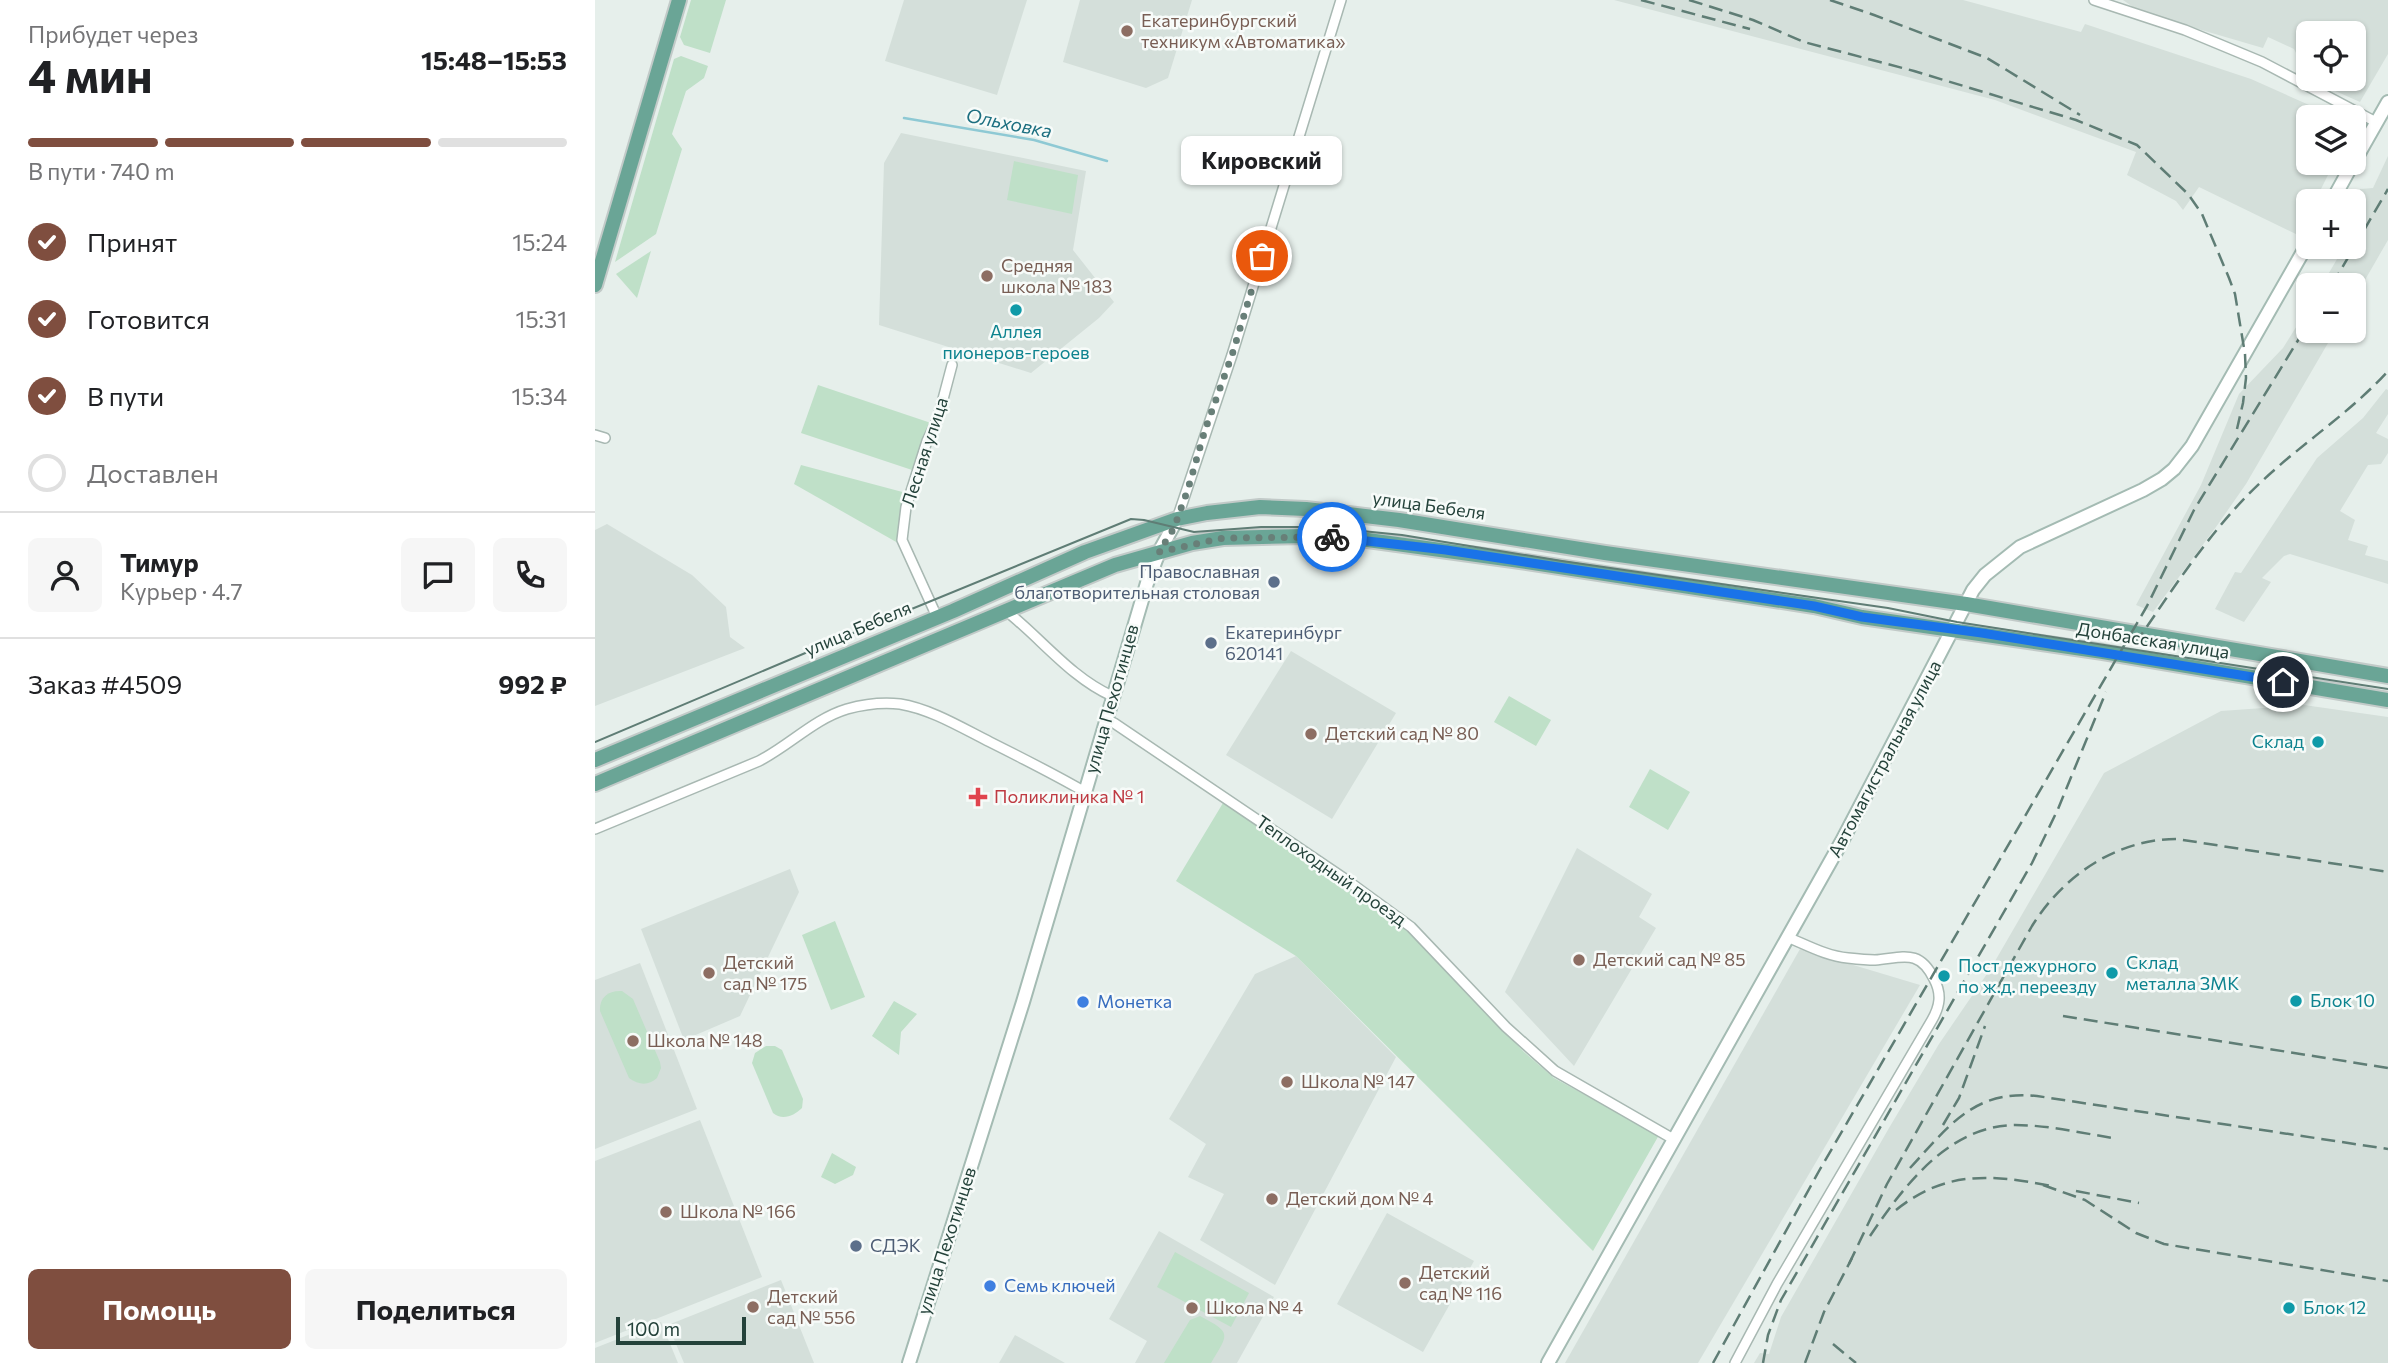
<!DOCTYPE html>
<html lang="ru">
<meta charset="utf-8">
<style>
:root{--surface:#fff;--page:#f6f6f6;--text:#202124;--muted:#757577;--line:#e0e0e0;--accent:#7f4e3f}
body{margin:0;font-family:Commissioner,sans-serif;background:var(--page);color:var(--text);height:100vh;display:flex;flex-direction:column;font-size:26px;white-space:nowrap}
*{box-sizing:border-box;margin:0}
p{font-size:23px;color:var(--muted)}
.icon{flex:none;width:38px;height:38px;fill:none;stroke:currentColor;stroke-width:2;stroke-linecap:round;stroke-linejoin:round}
.map{position:relative;flex:1;overflow:hidden}
.panel{display:flex;flex-direction:column;background:var(--surface);width:595px}
.panel>*{flex:none}
.fabs{position:absolute;left:1701px;top:21px;display:grid;gap:14px}
.fabs a{display:grid;place-items:center;width:70px;height:70px;border-radius:10px;background:var(--surface);box-shadow:0 2px 5px #0004;font-size:35px}
.scale{position:absolute;left:21px;bottom:18px;width:130px;box-sizing:border-box;padding-left:7px;border:4px solid #24423a;border-top:0;font-size:19px;line-height:24px;white-space:nowrap;color:#24423a;-webkit-text-stroke:5px #f7fbf9;paint-order:stroke}
.pin{position:absolute;display:grid;place-items:center;width:60px;height:60px;color:#fff;margin:-30px;border:4px solid #fff;border-radius:50%;box-shadow:0 2px 7px #0007}
.courier{position:absolute;display:grid;place-items:center;width:70px;height:70px;margin:-35px;border:5px solid #1a73e8;border-radius:50%;background:#fff;color:#222;box-shadow:0 2px 9px #0007}
.bubble{position:absolute;height:49px;border-radius:10px;background:var(--surface);box-shadow:0 2px 5px #0004;font-size:23px;font-weight:700;line-height:49px;text-align:center}
.headline em{font-style:normal;font-weight:700}
.headline div{display:flex;flex-direction:column-reverse}
.headline{display:flex;align-items:center;justify-content:space-between;height:119px;padding:0 28px}
h1{font-size:46px;font-weight:700;line-height:52px}
.bar{display:grid;grid-template-columns:repeat(4,1fr);gap:10px 7px;align-content:center;height:84px;padding:0 28px}
.bar i{height:9px;border-radius:5px;background:var(--line)}
.bar .on{background:var(--accent)}
.bar p{grid-column:span 4}
.line{display:flex;align-items:center;gap:18px;padding:0 28px;border-top:2px solid var(--line)}
.line div{flex:1}
.round{display:grid;place-items:center;flex:none;width:74px;height:74px;border-radius:10px;background:var(--page)}
ol{padding:0 28px;list-style:none}
li{display:flex;align-items:center;gap:21px;height:77px}
li p{margin-inline-start:auto}
li .icon{padding:7px;border-radius:50%;background:var(--accent);color:#fff;stroke-width:4}
li:last-child{color:var(--muted)}
li i{width:38px;height:38px;border:4px solid var(--line);border-radius:50%}
.action{display:flex;gap:14px;margin-top:auto;padding:14px 28px}
.action a{flex:1;height:80px;border-radius:10px;background:var(--accent);color:#fff;font-size:28px;font-weight:700;line-height:80px;text-align:center}
.action a+a{background:var(--page);color:var(--text)}
main{display:flex;flex:1;min-height:0}
.map>svg:first-child{display:block}
.built{fill:#d4dfda;fill-rule:evenodd}
.green{fill:#bfe0c8}
.lines{fill:none;stroke-linecap:round;stroke-linejoin:round}
.stream{stroke:#8ec9d4;stroke-width:2.5}
.street-casing{stroke:#a8b8b2;stroke-width:12}
.secondary-casing{stroke:#a4bbb3;stroke-width:16}
.primary-casing{stroke:#c2cac8;stroke-width:18}
.street{stroke:#fff;stroke-width:9}
.secondary{stroke:#fff;stroke-width:12}
.primary{stroke:#6aa596;stroke-width:14}
.tram{stroke:#5f7d75;stroke-width:2}
.rail{stroke:#5f7d75;stroke-width:2.5;stroke-dasharray:14 7;stroke-linecap:butt}
.done{stroke:#687f78;stroke-width:7;stroke-dasharray:0 12.6}
.route{stroke:#1a73e8;stroke-width:9}
.education-dot{fill:#8d6e63;stroke:#f7fbf9;stroke-width:2.5}
.culture-dot{fill:#0f9aa8;stroke:#f7fbf9;stroke-width:2.5}
.service-dot{fill:#5c6f8a;stroke:#f7fbf9;stroke-width:2.5}
.health-dot{fill:#e0444e;stroke:#f7fbf9;stroke-width:2.5}
.shop-dot{fill:#3f7fe0;stroke:#f7fbf9;stroke-width:2.5}
.labels{text-anchor:middle;stroke-width:5;stroke-linejoin:round;paint-order:stroke}
.education-label{font-size:18px;fill:#785e54;stroke:#f7fbf9;text-anchor:start}
.culture-label{font-size:18px;fill:#0d838f;stroke:#f7fbf9;text-anchor:start}
.street-label{font-size:18px;fill:#24423a;stroke:#f7fbf9}
.service-label{font-size:18px;fill:#4e5e75;stroke:#f7fbf9;text-anchor:start}
.health-label{font-size:18px;fill:#be3a42;stroke:#f7fbf9;text-anchor:start}
.shop-label{font-size:18px;fill:#366cbe;stroke:#f7fbf9;text-anchor:start}
.water-label{font-size:19px;font-style:italic;fill:#1c6f80;stroke:#f7fbf9}
</style>
<main>
<section class="panel">
<div class="headline"><div><h1>4 мин</h1><p>Прибудет через</p></div><em>15:48–15:53</em></div>
<div class="bar"><i class="on"></i><i class="on"></i><i class="on"></i><i></i><p>В пути · 740 m</p></div>
<ol>
<li><svg class="icon" aria-label="check" viewBox="0 0 24 24"><path d="M5 12l5 5 9-10"/></svg>Принят<p>15:24</p></li>
<li><svg class="icon" aria-label="check" viewBox="0 0 24 24"><path d="M5 12l5 5 9-10"/></svg>Готовится<p>15:31</p></li>
<li><svg class="icon" aria-label="check" viewBox="0 0 24 24"><path d="M5 12l5 5 9-10"/></svg>В пути<p>15:34</p></li>
<li><i></i>Доставлен</li>
</ol>
<div class="line" style="height:126px"><a class="round"><svg class="icon" aria-label="person" viewBox="0 0 24 24"><circle cx="12" cy="8" r="4"/><path d="M4 21q1-7 8-7t8 7"/></svg></a><div><b>Тимур</b><p>Курьер · 4.7</p></div><a class="round"><svg class="icon" aria-label="chat" viewBox="0 0 24 24"><path d="M4 5h16v11H9l-5 4z"/></svg></a><a class="round"><svg class="icon" aria-label="phone" viewBox="0 0 24 24"><path d="M5 4h4l2 5-3 2q2 4 5 5l2-3 5 2v4C11 20 4 13 5 4z"/></svg></a></div>
<div class="line" style="height:91px"><div>Заказ #4509</div><b>992 ₽</b></div>
<div class="action"><a>Помощь</a><a>Поделиться</a></div>
</section>
<div class="map">
<svg width="1793" height="1363" viewBox="0 0 1793 1363">
<rect width="100%" height="100%" fill="#e6efeb"/>
<!-- built -->
<g class="built">
<polygon points="309,0 432,0 402,95 290,61"/>
<polygon points="485,0 597,0 573,78 551,88 468,62"/>
<polygon points="1019,0 1368,0 1486,32 1490,24 1656,79 1741,117 1713,117 1713,163 1739,163 1720,201 1713,201 1713,215 1703,235 1604,187 1588,210 1581,201 1532,175 1541,152 1400,100"/>
<path d="M1528,0H1793V54L1765,102L1700,73L1706,63L1699,49L1673,37L1668,48L1545,12ZM1713,33H1759V79H1713Z"/>
<polygon points="306,133 491,171 478,250 519,302 504,318 436,373 284,325 289,163"/>
<polygon points="1793,156 1793,240 1759,299 1759,285 1727,285 1749,247 1759,247 1759,228 1765,215 1759,212 1759,205 1765,189 1778,188"/>
<polygon points="1713,308 1713,331 1740,331 1651,484 1621,527 1558,612 1541,605 1606,485 1644,394 1688,348"/>
<polygon points="1791,389 1793,390 1793,414 1781,433 1793,439 1793,453 1786,464 1773,465 1745,511 1760,520 1753,540 1773,546 1770,555 1793,561 1793,584 1695,554 1689,556 1667,578 1676,582 1649,622 1620,609 1640,572 1646,573 1722,458 1768,418"/>
<polygon points="12,524 97,575 131,607 135,637 150,648 0,706 0,530"/>
<polygon points="696,651 801,713 737,819 631,755"/>
<polygon points="1709,705 1793,717 1793,1363 1159,1363 1165,1353 1174,1354 1186,1317 1294,1128 1344,1044 1396,968 1509,773 1626,711"/>
<polygon points="982,848 1057,894 1044,917 1061,928 979,1066 910,992"/>
<polygon points="195,869 204,892 145,1016 89,1040 46,929"/>
<polygon points="1205,949 1325,985 1103,1363 970,1363"/>
<polygon points="701,956 801,1057 680,1285 605,1240 629,1194 593,1177 611,1144 574,1119 660,974"/>
<polygon points="45,963 102,1109 0,1149 0,980"/>
<polygon points="105,1120 167,1277 0,1343 0,1161"/>
<polygon points="792,1213 879,1261 828,1352 742,1304"/>
<polygon points="564,1231 679,1297 642,1363 540,1363 552,1341 514,1319"/>
<polygon points="186,1280 219,1363 89,1363 73,1325"/>
<polygon points="66,1322 83,1363 0,1363 0,1348"/>
<polygon points="420,1335 470,1363 404,1363"/>
</g>
<!-- green -->
<g class="green">
<polygon points="96,0 131,0 115,53 89,45 85,37"/>
<polygon points="86,56 113,66 109,78 91,91 77,134 87,149 61,234 20,262 79,59"/>
<polygon points="419,161 483,175 477,214 412,200"/>
<polygon points="56,251 42,298 21,274"/>
<polygon points="223,385 336,423 323,472 206,433"/>
<polygon points="206,465 315,494 303,543 199,484"/>
<polygon points="914,696 956,720 941,746 899,722"/>
<polygon points="1055,769 1095,792 1073,830 1034,807"/>
<polygon points="628,803 790,912 836,952 929,1052 959,1078 1064,1135 998,1251 701,956 581,881"/>
<polygon points="240,921 270,997 236,1010 207,935"/>
<path d="M27,991L38,999L65,1062L66,1068L62,1078C53,1086 44,1085 34,1078L5,1011C4,997 14,990 27,991Z"/>
<polygon points="299,1001 322,1014 306,1032 304,1055 277,1036"/>
<path d="M171,1046H180L187,1050L208,1099L207,1108C199,1116 187,1121 178,1113L157,1063L160,1053Z"/>
<polygon points="237,1153 261,1167 258,1175 240,1184 226,1177"/>
<polygon points="580,1252 654,1293 636,1327 562,1287"/>
<path d="M605,1316C637,1333 634,1333 616,1363H569L595,1320Z"/>
</g>
<g class="lines">
<!-- stream -->
<polyline class="stream" points="309,118 439,140 512,161"/>
<defs>
<g id="street">
<polyline points="1499,0 1590,30 1667,62 1781,122"/>
<polyline points="0,435 10,438"/>
<polyline points="582,519 637,355 746,0"/>
<path d="M410,610C446,638 475,677 517,696"/>
<polyline points="342,617 307,540 311,507 332,441 343,418 357,365"/>
<polyline points="511,719 519,723 753,881 816,927 911,1027 960,1071 1080,1140"/>
<path d="M0,829L164,761C195,745 219,719 252,709C270,704 287,702 305,704C336,709 367,728 395,742C427,758 459,774 490,792"/>
<path d="M1140,1363L1182,1284L1337,1020C1345,1006 1347,994 1339,979C1324,948 1307,958 1280,960C1271,960 1262,959 1253,958C1231,956 1212,945 1192,937"/>
</g>
<g id="secondary">
<polyline points="1759,162 1793,102"/>
<polyline points="1737,201 1758,163"/>
<polyline points="314,1363 428,1002 552,583 564,552 582,519"/>
<polyline points="953,1363 1247,841 1378,590 1390,575 1425,547 1548,490 1567,479 1579,469 1597,446 1713,243"/>
</g>
<g id="primary">
<polyline points="0,285 84,0"/>
<polyline points="0,760 358,611 490,552 582,519 612,513 665,507 711,509 804,520 1010,553 1371,604 1793,676"/>
<polyline points="0,784 520,565 597,543 628,538 710,536 751,537 918,560 1219,606 1267,617 1508,652 1793,700"/>
</g>
</defs>
<!-- street casing -->
<use href="#street" class="street-casing"/>
<!-- secondary casing -->
<use href="#secondary" class="secondary-casing"/>
<!-- primary casing -->
<use href="#primary" class="primary-casing"/>
<!-- street -->
<use href="#street" class="street"/>
<!-- secondary -->
<use href="#secondary" class="secondary"/>
<!-- primary -->
<use href="#primary" class="primary"/>
<!-- tram -->
<polyline class="tram" points="0,742 241,640 536,519 549,520 599,532 666,527 727,527 807,535 967,561 1293,608 1362,622 1793,689"/>
<!-- rail -->
<g class="rail">
<polyline points="1046,0 1155,29"/>
<polyline points="1094,0 1158,20 1209,42 1319,71 1481,120 1542,145 1593,194 1607,214 1634,278 1640,294 1650,354 1651,378 1648,403 1642,429"/>
<polyline points="1235,0 1279,15 1392,58 1485,115"/>
<polyline points="1737,285 1793,189"/>
<path d="M1540,644C1578,589 1616,529 1665,483C1706,444 1755,413 1793,371"/>
<polyline points="1468,1016 1793,1068"/>
<polyline points="1348,1125 1364,1098 1390,1026"/>
<path d="M1315,1168C1353,1127 1379,1089 1442,1096L1793,1149"/>
<polyline points="1448,1185 1490,1200 1541,1233 1569,1244 1793,1281"/>
<polyline points="1481,1191 1544,1203"/>
<path d="M1301,1210C1352,1169 1398,1175 1457,1186"/>
<path d="M1275,1236C1309,1186 1353,1126 1420,1125C1453,1125 1486,1133 1518,1138"/>
<path d="M1254,1264L1292,1184L1437,926C1468,876 1521,839 1582,839L1793,872"/>
<polyline points="1238,1344 1261,1363"/>
<polyline points="1118,1363 1224,1171 1552,606 1599,510 1713,324"/>
<polyline points="1168,1363 1173,1335 1186,1300 1437,863 1463,809 1511,692"/>
<polyline points="1210,1363 1229,1312 1257,1258"/>
</g>
</g>
<g class="lines">
<!-- done -->
<polyline class="done" points="667,256 637,355 610,430 593,489 579,528 564,552 628,538 737,537"/>
<!-- route -->
<polyline class="route" points="737,537 851,550 1219,606 1267,617 1387,633 1688,682"/>
</g>
<!-- markers -->
<g class="education-dot">
<circle cx="532" cy="31" r="7"/>
<circle cx="392" cy="276" r="7"/>
<circle cx="716" cy="734" r="7"/>
<circle cx="984" cy="960" r="7"/>
<circle cx="114" cy="973" r="7"/>
<circle cx="38" cy="1041" r="7"/>
<circle cx="692" cy="1082" r="7"/>
<circle cx="677" cy="1199" r="7"/>
<circle cx="71" cy="1212" r="7"/>
<circle cx="810" cy="1283" r="7"/>
<circle cx="158" cy="1307" r="7"/>
<circle cx="597" cy="1308" r="7"/>
</g>
<g class="culture-dot">
<circle cx="421" cy="310" r="7"/>
<circle cx="1723" cy="742" r="7"/>
<circle cx="1517" cy="973" r="7"/>
<circle cx="1349" cy="976" r="7"/>
<circle cx="1701" cy="1001" r="7"/>
<circle cx="1694" cy="1308" r="7"/>
</g>
<g class="service-dot">
<circle cx="679" cy="582" r="7"/>
<circle cx="616" cy="643" r="7"/>
<circle cx="261" cy="1246" r="7"/>
</g>
<path class="health-dot" d="M379.5 786.5h7v7h7v7h-7v7h-7v-7h-7v-7h7z"/>
<g class="shop-dot">
<circle cx="488" cy="1002" r="7"/>
<circle cx="395" cy="1286" r="7"/>
</g>
<g class="labels">
<!-- education labels -->
<g class="education-label">
<text x="546" y="27">Екатеринбургский<tspan x="546" dy="21">техникум «Автоматика»</tspan></text>
<text x="406" y="272">Средняя<tspan x="406" dy="21">школа № 183</tspan></text>
<text x="730" y="740">Детский сад № 80</text>
<text x="998" y="966">Детский сад № 85</text>
<text x="128" y="969">Детский<tspan x="128" dy="21">сад № 175</tspan></text>
<text x="52" y="1047">Школа № 148</text>
<text x="706" y="1088">Школа № 147</text>
<text x="691" y="1205">Детский дом № 4</text>
<text x="85" y="1218">Школа № 166</text>
<text x="824" y="1279">Детский<tspan x="824" dy="21">сад № 116</tspan></text>
<text x="172" y="1303">Детский<tspan x="172" dy="21">сад № 556</tspan></text>
<text x="611" y="1314">Школа № 4</text>
</g>
<!-- culture labels -->
<g class="culture-label">
<text x="421" y="338" text-anchor="middle">Аллея<tspan x="421" dy="21">пионеров-героев</tspan></text>
<text x="1709" y="748" text-anchor="end">Склад</text>
<text x="1531" y="969">Склад<tspan x="1531" dy="21">металла ЗМК</tspan></text>
<text x="1363" y="972">Пост дежурного<tspan x="1363" dy="21">по ж.д. переезду</tspan></text>
<text x="1715" y="1007">Блок 10</text>
<text x="1708" y="1314">Блок 12</text>
</g>
<!-- street labels -->
<g class="street-label">
<text transform="translate(330 452) rotate(-72)" y="6">Лесная улица</text>
<text transform="translate(834 506) rotate(8)" y="6">улица Бебеля</text>
<text transform="translate(263 629) rotate(-23)" y="6">улица Бебеля</text>
<text transform="translate(1558 641) rotate(9)" y="6">Донбасская улица</text>
<text transform="translate(517 699) rotate(-74)" y="6">улица Пехотинцев</text>
<text transform="translate(1290 759) rotate(-62)" y="6">Автомагистральная улица</text>
<text transform="translate(736 871) rotate(35)" y="6">Теплоходный проезд</text>
<text transform="translate(352 1241) rotate(-72)" y="6">улица Пехотинцев</text>
</g>
<!-- service labels -->
<g class="service-label">
<text x="665" y="578" text-anchor="end">Православная<tspan x="665" dy="21">благотворительная столовая</tspan></text>
<text x="630" y="639">Екатеринбург<tspan x="630" dy="21">620141</tspan></text>
<text x="275" y="1252">СДЭК</text>
</g>
<!-- health labels -->
<g class="health-label">
<text x="399" y="803">Поликлиника № 1</text>
</g>
<!-- shop labels -->
<g class="shop-label">
<text x="502" y="1008">Монетка</text>
<text x="409" y="1292">Семь ключей</text>
</g>
<!-- water labels -->
<g class="water-label">
<text transform="translate(414 123) rotate(11)" y="7">Ольховка</text>
</g>
</g>
</svg>
<div class="fabs">
<a><svg class="icon" aria-label="locate" viewBox="0 0 24 24"><circle cx="12" cy="12" r="6"/><path d="M12 2v4M12 18v4M2 12h4M18 12h4"/></svg></a>
<a><svg class="icon" aria-label="layers" viewBox="0 0 24 24"><path d="M12 4l9 5-9 5-9-5zM3 14l9 5 9-5"/></svg></a>
<a>+</a>
<a>−</a>
</div>
<div class="scale">100 m</div>
<div class="pin" style="left:667px;top:256px;background:#ea580c"><svg class="icon" aria-label="bag" viewBox="0 0 24 24"><path d="M5 8h14l-1 12H6zM9 8a3 3 0 0 1 6 0"/></svg></div>
<div class="pin" style="left:1688px;top:682px;background:#1f2937"><svg class="icon" aria-label="home" viewBox="0 0 24 24"><path d="M3 11l9-7 9 7M6 9v11h12V9"/></svg></div>
<div class="courier" style="left:737px;top:537px"><svg class="icon" aria-label="bike" viewBox="0 0 24 24"><circle cx="6" cy="16" r="4"/><circle cx="18" cy="16" r="4"/><path d="M6 16l4-8h5l3 8M10 8l3 8H6M13 5h3"/></svg></div>
<div class="bubble" style="left:586px;top:136px;width:161px">Кировский</div>
</div>
</main>
